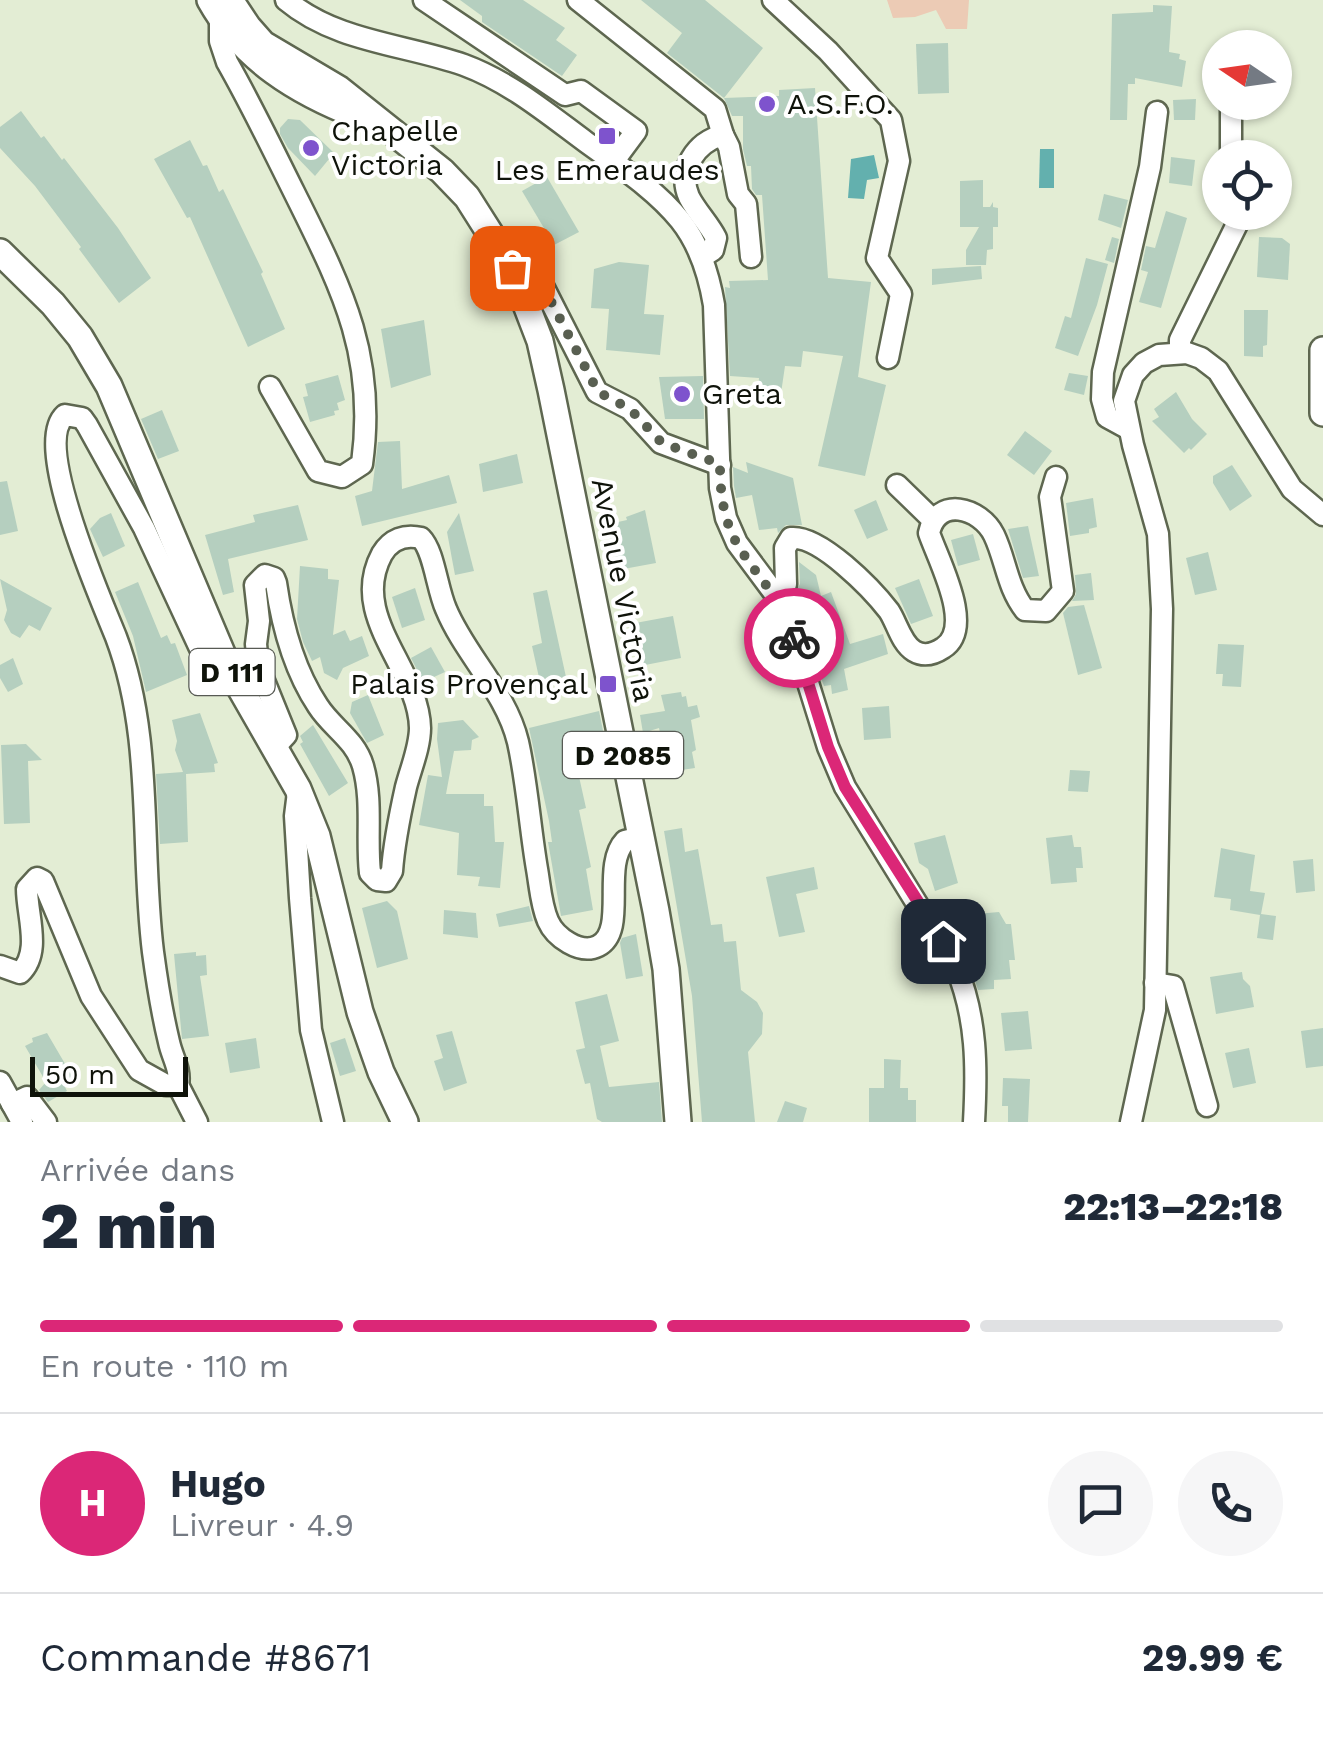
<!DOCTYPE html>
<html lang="fr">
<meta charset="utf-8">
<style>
:root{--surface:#fff;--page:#f6f6f7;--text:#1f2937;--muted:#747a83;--line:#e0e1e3;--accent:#db2777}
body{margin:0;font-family:"Work Sans",sans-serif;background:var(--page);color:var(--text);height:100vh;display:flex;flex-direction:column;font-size:38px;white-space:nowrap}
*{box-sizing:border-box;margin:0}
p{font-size:32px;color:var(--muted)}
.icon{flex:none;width:55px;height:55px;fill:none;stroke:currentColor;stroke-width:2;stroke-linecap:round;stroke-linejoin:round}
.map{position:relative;height:1122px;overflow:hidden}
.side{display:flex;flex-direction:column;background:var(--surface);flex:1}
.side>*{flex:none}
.needle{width:65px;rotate:283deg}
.controls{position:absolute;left:1202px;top:30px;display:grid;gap:20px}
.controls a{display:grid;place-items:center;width:90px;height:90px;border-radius:50%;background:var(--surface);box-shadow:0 2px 8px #0004;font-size:50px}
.scale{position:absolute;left:30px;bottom:25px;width:158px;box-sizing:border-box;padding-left:10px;border:5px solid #0f130a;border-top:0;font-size:28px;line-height:35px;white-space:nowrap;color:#0f130a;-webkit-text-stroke:8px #fff;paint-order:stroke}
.pin{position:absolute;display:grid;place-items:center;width:85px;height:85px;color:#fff;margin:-42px;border-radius:20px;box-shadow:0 5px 15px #0006}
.courier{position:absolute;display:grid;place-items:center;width:100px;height:100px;margin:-50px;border:8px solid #db2777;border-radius:50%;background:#fff;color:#222;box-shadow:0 2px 12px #0007}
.overview em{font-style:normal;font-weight:800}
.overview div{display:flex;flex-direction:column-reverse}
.overview{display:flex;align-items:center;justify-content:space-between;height:170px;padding:0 40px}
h1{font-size:65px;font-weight:800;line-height:75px}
.bar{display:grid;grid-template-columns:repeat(4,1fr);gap:15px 10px;align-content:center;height:120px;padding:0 40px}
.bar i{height:12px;border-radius:8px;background:var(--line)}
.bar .current{background:var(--accent)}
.bar p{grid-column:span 4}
.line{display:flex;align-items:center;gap:25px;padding:0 40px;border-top:2px solid var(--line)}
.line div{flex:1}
.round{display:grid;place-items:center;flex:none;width:105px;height:105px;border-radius:52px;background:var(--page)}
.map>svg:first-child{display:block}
.green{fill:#eccbb5}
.water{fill:#63b0ae}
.building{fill:#b5cfbf}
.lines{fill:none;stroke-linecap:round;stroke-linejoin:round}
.minor-casing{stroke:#5e6750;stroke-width:25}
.major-casing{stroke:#5e6750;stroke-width:30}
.minor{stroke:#fff;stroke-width:20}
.major{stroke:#fff;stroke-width:25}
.done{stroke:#595f51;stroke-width:10;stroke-dasharray:0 18}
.route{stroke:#db2777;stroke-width:12}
.poi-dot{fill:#7e53cd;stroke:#fff;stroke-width:4}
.labels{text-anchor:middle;stroke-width:8;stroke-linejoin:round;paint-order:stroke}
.shield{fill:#fff;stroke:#575a54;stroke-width:2.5}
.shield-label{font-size:28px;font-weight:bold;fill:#0f130a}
.poi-label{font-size:30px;fill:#0f130a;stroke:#fff;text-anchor:start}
.street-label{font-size:30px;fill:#0f130a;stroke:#fff}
</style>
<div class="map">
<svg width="1323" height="1122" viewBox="0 0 1323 1122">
<rect width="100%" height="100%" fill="#e3edd4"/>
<!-- green -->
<polygon class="green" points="887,0 969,0 967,29 946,29 936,10 915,17 893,18"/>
<!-- water -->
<g class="water">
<polygon points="1040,149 1054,149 1054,188 1039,188"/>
<polygon points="874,155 879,178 867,180 864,199 848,198 851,159"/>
</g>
<!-- building -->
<g class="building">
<polygon points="460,0 523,0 565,28 556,40 577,55 562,76 482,22 482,16"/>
<polygon points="641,0 705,0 763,48 724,98 667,53 682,33"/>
<polygon points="1153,5 1172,6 1169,52 1180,54 1179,59 1186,61 1182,87 1135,78 1135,84 1128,84 1127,120 1110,120 1112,14 1153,12"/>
<polygon points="948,43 949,93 918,94 916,44"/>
<polygon points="815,88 828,278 871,282 858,377 886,385 865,476 818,466 843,356 803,351 801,367 785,366 780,400 757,398 759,378 730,376 725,287 730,288 729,281 768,280 762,195 756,195 752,189 751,166 747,166 743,149 743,116 732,116 724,98 779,96 779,90"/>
<polygon points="1196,99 1195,120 1174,120 1173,100"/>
<polygon points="21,111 41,138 44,136 62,160 64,158 118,228 151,278 119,303 79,249 81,247 35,186 0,148 0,127"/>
<polygon points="288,119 300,120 334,153 315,176 288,148 280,134 280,128"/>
<polygon points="190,140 203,166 207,165 219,192 223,189 263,272 261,274 285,329 248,347 190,217 187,218 154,159"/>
<polygon points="1171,157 1195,160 1192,186 1169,183"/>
<polygon points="547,177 579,232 554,245 522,191"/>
<polygon points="983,180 983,207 990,207 993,202 993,207 998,208 998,227 993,227 993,249 987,250 986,265 966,265 966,250 979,227 960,227 960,181"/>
<polygon points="1104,194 1128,200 1121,228 1098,220"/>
<polygon points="1166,211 1187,218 1161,308 1139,302 1148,272 1141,270 1146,246 1155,248"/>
<polygon points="1112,237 1119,239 1114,263 1105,260"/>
<polygon points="1259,237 1282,238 1290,244 1288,280 1257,277"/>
<polygon points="1086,258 1108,264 1097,305 1078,356 1055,348 1065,316 1071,318"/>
<polygon points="619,262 649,265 644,314 664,315 660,355 606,350 609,309 591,308 594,269"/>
<polygon points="981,266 982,279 932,285 932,269"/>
<polygon points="1244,310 1268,310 1267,345 1263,346 1263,357 1244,356"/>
<polygon points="424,320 431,375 391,388 381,329"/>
<polygon points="1069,373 1088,376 1084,395 1064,390"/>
<polygon points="338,375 345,400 337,403 339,410 334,411 335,415 310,422 303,397 308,396 305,384"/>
<polygon points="703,376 704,419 665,419 659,377"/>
<polygon points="1176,392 1192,419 1207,434 1191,450 1189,448 1184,453 1152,421 1159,417 1154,409"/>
<polygon points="162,410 179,451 158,459 141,419"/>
<polygon points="1025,431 1052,451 1034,475 1007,455"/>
<polygon points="400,441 402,489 449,475 457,503 362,526 355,496 372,491 378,442"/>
<polygon points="517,454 523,483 483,492 479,464"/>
<polygon points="746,462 793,478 802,525 786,525 778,533 777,528 759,530 752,495 736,498 734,486 733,467 748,473"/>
<polygon points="1232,465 1252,496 1230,511 1213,483 1213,476"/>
<polygon points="7,481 18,531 0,535 0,482"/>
<polygon points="1093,498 1097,527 1089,529 1089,533 1070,536 1066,503"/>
<polygon points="876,500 888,530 867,539 854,510"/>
<polygon points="298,505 308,540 228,559 234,592 223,595 205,535 255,522 253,515"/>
<polygon points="645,510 656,563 618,570 609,524 627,520 626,517"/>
<polygon points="111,513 125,546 103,557 90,529 100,518"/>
<polygon points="459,513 474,571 455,575 447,532"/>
<polygon points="1028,526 1039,576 1023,578 1008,529"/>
<polygon points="973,534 980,560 958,566 951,540"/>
<polygon points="1208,552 1217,590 1195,595 1186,558"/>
<polygon points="799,562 816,575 821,596 831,592 850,644 883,634 888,654 844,669 848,690 832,694 831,685 824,686 794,603 794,595 800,584"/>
<polygon points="300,566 328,569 328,579 339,580 333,635 345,630 350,641 362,636 369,656 343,668 337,680 324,673 320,657 312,661 303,642 297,619"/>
<polygon points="1091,573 1094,600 1072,601 1076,594 1075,575"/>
<polygon points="0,579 52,608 40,631 29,625 20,638 11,633 4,620 7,610"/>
<polygon points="919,579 933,616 911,624 895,588"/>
<polygon points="138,582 161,638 167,635 171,644 175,643 187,675 146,692 133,636 115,592"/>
<polygon points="415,588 425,620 402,628 392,597"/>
<polygon points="547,590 566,677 540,682 532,646 542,643 533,593"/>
<polygon points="1084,605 1102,668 1078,675 1063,613 1068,607"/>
<polygon points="673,616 681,658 640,666 630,624"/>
<polygon points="1218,644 1244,645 1241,687 1222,686 1223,674 1216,674"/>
<polygon points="431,647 445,672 423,682 411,658"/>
<polygon points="13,658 23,684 8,692 0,678 0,665"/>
<polygon points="681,692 682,697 686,696 688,707 697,705 700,717 691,720 696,750 692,752 695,768 668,772 659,728 643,733 640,715 665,711 661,695"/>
<polygon points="368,695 384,735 367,743 350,713 352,702"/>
<polygon points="889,706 891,738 864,740 862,708"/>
<polygon points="599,711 610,765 578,772 586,808 579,810 591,867 586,869 593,910 561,916 548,842 552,842 549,821 529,728"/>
<polygon points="200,713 218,763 214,764 215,772 186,774 188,842 160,844 156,774 183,772 175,750 177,741 172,720"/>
<polygon points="463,720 479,737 472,740 471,750 454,751 446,794 484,794 484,806 493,806 495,842 504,842 500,888 478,886 480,877 457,875 459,833 419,825 428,775 442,777 437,739 438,723"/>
<polygon points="313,725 348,783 329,796 300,744 303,742 300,736"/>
<polygon points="26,744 42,760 28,761 30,823 4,824 1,745"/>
<polygon points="1070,770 1090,771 1088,792 1068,791"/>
<polygon points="682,828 685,852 698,849 711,925 722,924 724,942 736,941 741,990 757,1002 763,1013 762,1034 748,1052 755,1122 702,1122 692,996 664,831"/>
<polygon points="945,835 958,883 935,891 928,869 919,863 914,843"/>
<polygon points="1072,835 1074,847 1081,847 1083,868 1076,868 1077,882 1051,884 1046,838"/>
<polygon points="1221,848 1255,855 1250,891 1265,893 1261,914 1276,916 1273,940 1257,938 1260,915 1230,910 1231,899 1214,897"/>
<polygon points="1313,859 1315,891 1296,893 1293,861"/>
<polygon points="814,867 818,889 796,894 805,932 779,937 766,877"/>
<polygon points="387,901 397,911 408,959 377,968 362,908"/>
<polygon points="529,906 533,921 499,927 496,914"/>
<polygon points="444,910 476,913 478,938 443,934"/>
<polygon points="999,912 1006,924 1011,924 1015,960 1009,960 1011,979 994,980 994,989 978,990 969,962 949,929 970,927 969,924 976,923 976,914"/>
<polygon points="636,934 643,976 626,979 620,943 622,938"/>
<polygon points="196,952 196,956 206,955 207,975 200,976 209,1036 182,1039 174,954"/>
<polygon points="1242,972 1243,979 1250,986 1254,1007 1216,1014 1210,977"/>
<polygon points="607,994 619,1041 600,1046 609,1087 659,1082 662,1122 602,1122 597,1119 590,1083 585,1084 576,1050 585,1048 575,1002"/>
<polygon points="1028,1011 1032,1049 1005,1051 1001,1013"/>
<polygon points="1323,1028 1323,1066 1306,1068 1301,1031"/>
<polygon points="452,1031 467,1083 444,1091 434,1061 443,1058 436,1035"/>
<polygon points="47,1033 71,1074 71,1080 64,1085 67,1091 48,1102 39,1090 46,1082 25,1046 33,1042 32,1038"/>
<polygon points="256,1038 260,1068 230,1073 225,1043"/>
<polygon points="345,1038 356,1071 340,1076 330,1043"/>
<polygon points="1249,1048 1256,1083 1233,1088 1225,1053"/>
<polygon points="884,1059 901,1060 900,1088 908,1088 908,1100 916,1100 916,1122 869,1122 869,1088 884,1088"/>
<polygon points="1003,1078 1030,1079 1028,1122 1008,1122 1008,1106 1002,1106"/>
<polygon points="785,1101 807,1108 803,1122 777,1122"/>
</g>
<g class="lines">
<defs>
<g id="minor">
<path d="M286,0C336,42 404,44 464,65C510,82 548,114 586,142C619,166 655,189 680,220C700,245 709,275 714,305L720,488L726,518L737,543L775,594L790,625L828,747L845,787L956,967C977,1018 977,1067 974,1122"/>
<polyline points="424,0 565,95 581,91 636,131 613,162"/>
<polyline points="578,0 715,109 723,135"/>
<polyline points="773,0 828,51 891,120 899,161 877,258 901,294 888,358"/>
<path d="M220,17V41L227,62C251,104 272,148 294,192C341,287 377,354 362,464L342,477L318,471L270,387"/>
<polyline points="1231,158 1231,102"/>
<path d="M702,257L713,250L716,238C709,224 696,211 689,197C677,170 696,142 723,135L729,147L738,194L746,204L751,257"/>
<polyline points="512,268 544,288 597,392 630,409 661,443 720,465"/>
<polyline points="1180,353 1180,340 1243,212"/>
<polyline points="1129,429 1107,417 1102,399 1103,372 1150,167 1157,112"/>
<polyline points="897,485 932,519"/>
<path d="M775,594L786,584L785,548L791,538C820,535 872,589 889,611C897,623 901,643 914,651C924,657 934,654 943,648C975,628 939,562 929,533C937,496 980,507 994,535C1006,560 1007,587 1025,610L1046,611L1063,591L1050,497L1056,477"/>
<path d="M274,748L286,735L258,666L256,644L259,621L255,585L265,575L274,578L276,583C282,625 294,670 318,706C332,728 355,739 363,766C373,801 366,837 370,873L377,880L386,881L392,871C394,843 400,814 406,787C411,768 420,747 420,728C419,668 348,617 382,554C391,539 405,534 421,538C434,551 437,589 446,609C465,655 506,692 518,742C527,782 530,828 537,869C540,886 541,905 548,921C555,937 580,955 598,946C628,931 601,866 625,841L641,837"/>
<polyline points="298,792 295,816 300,898 311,1030 333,1122"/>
<path d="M0,966L20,973C42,952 27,916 27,889L37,878L43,881L91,996L139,1070L166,1085H178C181,1069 172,1057 169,1042C162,1013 157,982 153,952C140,848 154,737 116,637C101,599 32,445 65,415L82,418L87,425L144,528L204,657L214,664L227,665"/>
<polyline points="1155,983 1173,986 1207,1106"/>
<polyline points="0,1082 22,1122"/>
<polyline points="178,1085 197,1122"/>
<polyline points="12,1104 27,1097 46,1122"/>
<polyline points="1131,1122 1155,1010 1162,609 1158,534 1133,445 1124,401 1133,375 1144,363 1159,355 1187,353 1201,358 1218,371 1292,489 1323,515"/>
</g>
<g id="major">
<path d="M210,0C243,59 297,92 359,116"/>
<polyline points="230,0 248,27 263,44 339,89 442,171 467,197 512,268 540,341 551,390 656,911 666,969 678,1122"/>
<polyline points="0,252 53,304 80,337 109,386 227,665 298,789 317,836 360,1012 381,1072 405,1122"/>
<polyline points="1323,350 1323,413"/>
</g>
</defs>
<!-- minor casing -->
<use href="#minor" class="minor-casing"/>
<!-- major casing -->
<use href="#major" class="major-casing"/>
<!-- minor -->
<use href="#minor" class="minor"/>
<!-- major -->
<use href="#major" class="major"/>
</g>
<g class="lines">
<!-- done -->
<path class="done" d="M512,268L544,288L598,392L630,409L662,443L720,464C720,491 723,518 736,542C756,577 782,597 794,638"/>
<!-- route -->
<polyline class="route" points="794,638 828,747 845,787 943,941"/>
</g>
<!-- markers -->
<g class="poi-dot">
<circle cx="767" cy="104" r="10"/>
<rect x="597" y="126" width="20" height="20" rx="5"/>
<circle cx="311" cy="148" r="10"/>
<circle cx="682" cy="394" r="10"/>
<rect x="598" y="674" width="20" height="20" rx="5"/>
</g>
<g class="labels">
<!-- shield labels -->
<g class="shield">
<rect x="189.5" y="649" width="85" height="46" rx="8"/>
<rect x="563" y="732" width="120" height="46" rx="8"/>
</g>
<g class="shield-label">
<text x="232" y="682">D 111</text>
<text x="623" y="765">D 2085</text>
</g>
<!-- poi labels -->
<g class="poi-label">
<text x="787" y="114">A.S.F.O.</text>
<text x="331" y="141">Chapelle<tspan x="331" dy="34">Victoria</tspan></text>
<text x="607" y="180" text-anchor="middle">Les Emeraudes</text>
<text x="702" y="404">Greta</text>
<text x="588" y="694" text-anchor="end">Palais Provençal</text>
</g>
<!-- street labels -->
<g class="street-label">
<text transform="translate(623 590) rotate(79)" y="10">Avenue Victoria</text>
</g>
</g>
</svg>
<div class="controls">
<a><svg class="needle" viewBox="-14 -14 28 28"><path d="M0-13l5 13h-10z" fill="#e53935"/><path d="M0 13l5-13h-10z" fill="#747a83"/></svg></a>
<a><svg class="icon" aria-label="locate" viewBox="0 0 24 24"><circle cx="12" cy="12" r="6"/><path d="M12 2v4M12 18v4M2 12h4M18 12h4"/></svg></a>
</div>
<div class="scale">50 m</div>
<div class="pin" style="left:512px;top:268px;background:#ea580c"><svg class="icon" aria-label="bag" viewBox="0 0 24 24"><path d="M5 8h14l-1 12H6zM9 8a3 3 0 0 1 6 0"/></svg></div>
<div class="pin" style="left:943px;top:941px;background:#1f2937"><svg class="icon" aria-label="home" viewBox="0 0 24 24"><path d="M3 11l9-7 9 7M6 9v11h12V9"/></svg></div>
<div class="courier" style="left:794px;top:638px"><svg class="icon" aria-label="bike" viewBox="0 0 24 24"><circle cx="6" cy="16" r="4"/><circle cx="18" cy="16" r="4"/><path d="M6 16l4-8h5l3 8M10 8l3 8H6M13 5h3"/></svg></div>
</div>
<section class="side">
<div class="overview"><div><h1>2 min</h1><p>Arrivée dans</p></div><em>22:13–22:18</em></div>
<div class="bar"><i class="current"></i><i class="current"></i><i class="current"></i><i></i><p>En route · 110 m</p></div>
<div class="line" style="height:180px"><b class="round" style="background:var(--accent);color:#fff">H</b><div><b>Hugo</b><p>Livreur · 4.9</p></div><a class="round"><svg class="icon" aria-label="chat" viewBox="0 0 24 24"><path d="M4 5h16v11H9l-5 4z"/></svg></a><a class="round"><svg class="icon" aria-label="phone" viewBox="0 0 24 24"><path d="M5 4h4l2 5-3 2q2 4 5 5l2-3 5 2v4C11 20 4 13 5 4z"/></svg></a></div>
<div class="line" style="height:130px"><div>Commande #8671</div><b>29.99 €</b></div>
</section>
